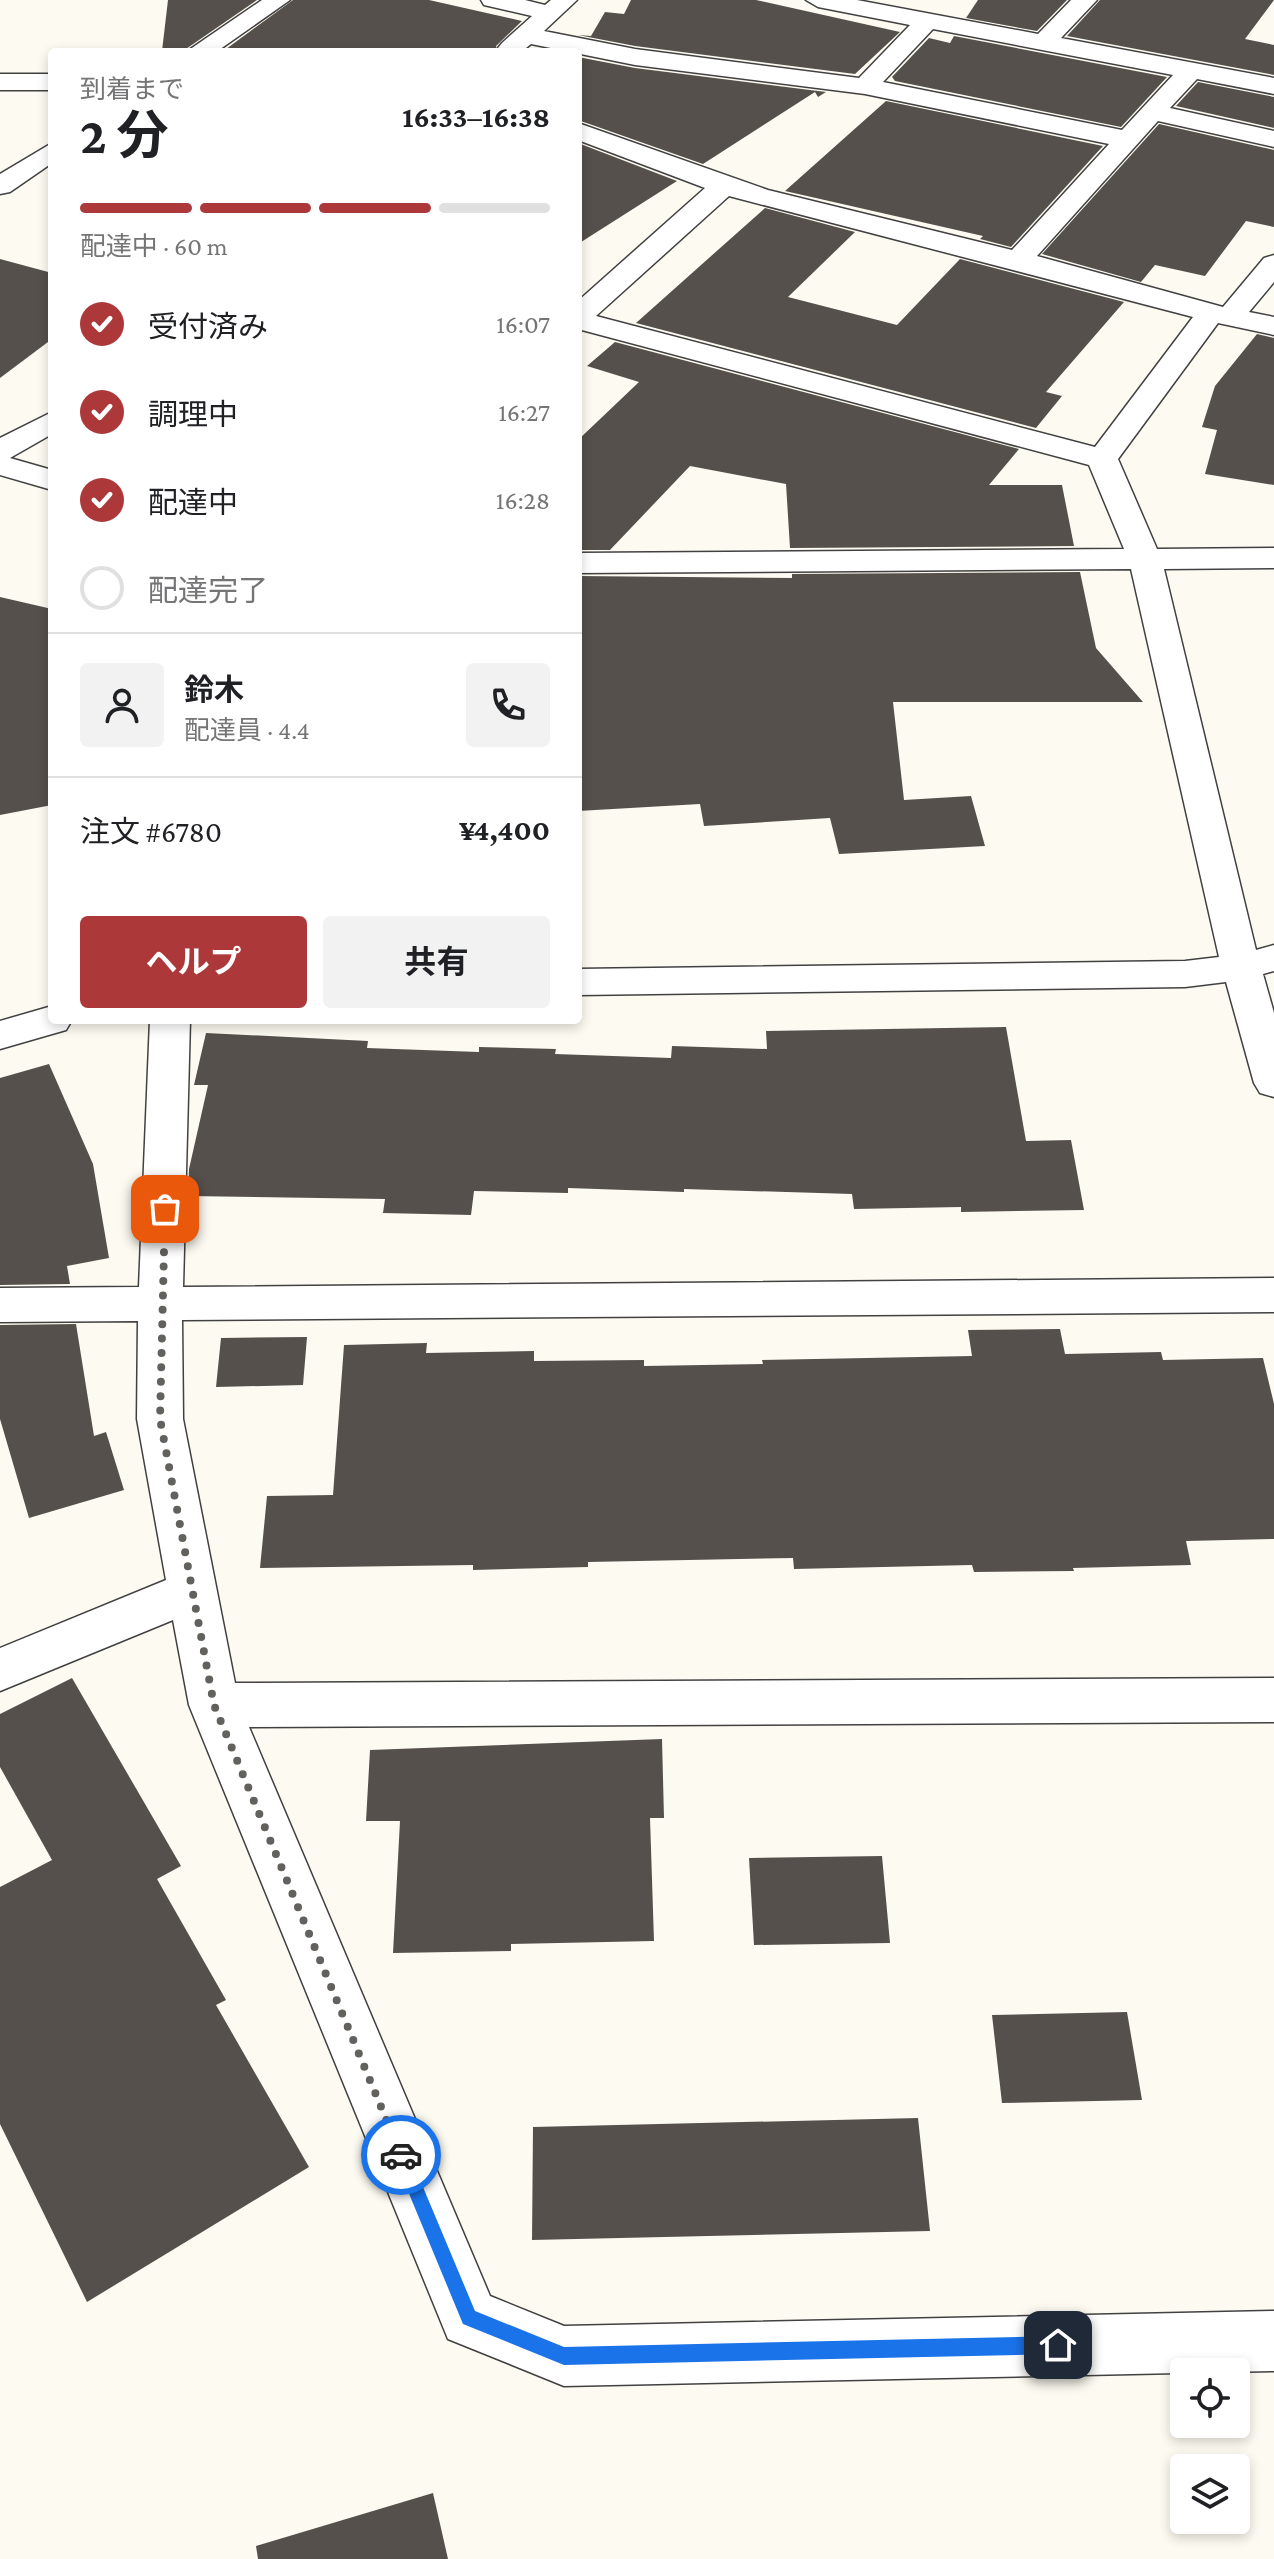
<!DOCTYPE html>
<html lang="ja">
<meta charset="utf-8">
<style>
:root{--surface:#fff;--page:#f2f2f2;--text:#202124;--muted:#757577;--line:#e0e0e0;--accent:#ac383a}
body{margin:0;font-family:"Crimson Pro","Noto Sans JP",serif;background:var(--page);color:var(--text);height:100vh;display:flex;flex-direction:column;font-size:30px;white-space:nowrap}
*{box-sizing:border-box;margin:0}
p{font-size:26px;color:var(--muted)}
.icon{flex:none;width:44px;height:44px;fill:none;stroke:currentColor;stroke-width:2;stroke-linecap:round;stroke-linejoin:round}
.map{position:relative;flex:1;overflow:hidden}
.details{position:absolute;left:48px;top:48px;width:534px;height:976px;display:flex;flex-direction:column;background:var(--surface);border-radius:8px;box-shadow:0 4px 12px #0003}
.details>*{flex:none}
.fabs{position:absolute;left:1170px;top:2358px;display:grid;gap:16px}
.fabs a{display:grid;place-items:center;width:80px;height:80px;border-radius:8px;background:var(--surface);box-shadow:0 4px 12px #0003;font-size:40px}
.pin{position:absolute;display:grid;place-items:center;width:68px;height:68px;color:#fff;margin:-34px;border-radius:16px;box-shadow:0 4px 12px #0006}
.courier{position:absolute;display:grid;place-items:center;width:80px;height:80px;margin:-40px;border:6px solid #1a73e8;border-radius:50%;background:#fff;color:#222;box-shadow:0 2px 10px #0007}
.overview em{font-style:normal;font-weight:700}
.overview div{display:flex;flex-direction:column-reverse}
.overview{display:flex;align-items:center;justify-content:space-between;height:136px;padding:0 32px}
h1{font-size:52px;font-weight:700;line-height:60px}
.bar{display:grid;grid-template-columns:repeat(4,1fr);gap:12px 8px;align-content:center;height:96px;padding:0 32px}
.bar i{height:10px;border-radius:6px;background:var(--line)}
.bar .current{background:var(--accent)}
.bar p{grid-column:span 4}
.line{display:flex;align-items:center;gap:20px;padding:0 32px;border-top:2px solid var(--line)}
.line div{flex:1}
.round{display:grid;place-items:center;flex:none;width:84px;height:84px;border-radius:8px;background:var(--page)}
ol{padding:0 32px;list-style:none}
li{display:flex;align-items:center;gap:24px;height:88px}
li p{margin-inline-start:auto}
li .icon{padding:8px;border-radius:50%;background:var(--accent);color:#fff;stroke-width:4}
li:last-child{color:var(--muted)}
li i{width:44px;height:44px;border:4px solid var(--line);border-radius:50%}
.cta{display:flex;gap:16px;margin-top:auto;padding:16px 32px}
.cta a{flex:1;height:92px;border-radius:8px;background:var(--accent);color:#fff;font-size:32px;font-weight:700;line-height:92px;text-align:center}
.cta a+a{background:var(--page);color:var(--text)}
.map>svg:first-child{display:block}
.building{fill:#55504c}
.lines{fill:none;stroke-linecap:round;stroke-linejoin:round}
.minor-casing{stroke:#414141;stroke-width:3}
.minor{fill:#fff;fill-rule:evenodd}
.route{fill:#1a73e8}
.done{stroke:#62615d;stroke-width:8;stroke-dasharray:0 14.4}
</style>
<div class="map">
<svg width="1274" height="2559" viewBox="0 0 1274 2559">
<rect width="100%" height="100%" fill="#fdfbf1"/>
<!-- building -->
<g class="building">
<polygon points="168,0 257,0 183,51 162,51"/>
<polygon points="293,0 429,0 522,21 496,46 497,52 222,52"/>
<polygon points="631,0 756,0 900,32 855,74 635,46 578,35 591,36 605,12 624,14"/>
<polygon points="978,0 1067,0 1037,31 966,18"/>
<polygon points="1100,0 1274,0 1245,39 1274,45 1274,75 1067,36"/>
<polygon points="954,36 1167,77 1121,127 895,81 892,77 929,38 950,43"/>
<polygon points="578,57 635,68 826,92 818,97 815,92 703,164 578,120"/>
<polygon points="1198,82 1274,97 1274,128 1176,106"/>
<polygon points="886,101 1103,146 1011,247 980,239 983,236 785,191"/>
<polygon points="1159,124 1274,150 1274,227 1246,221 1205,276 1155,265 1141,282 1042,254"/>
<polygon points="578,143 677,181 578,244"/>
<polygon points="765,208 855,232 788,297 897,325 960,259 1124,302 1046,392 1062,396 1036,428 636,323"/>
<polygon points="0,259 52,273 52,339 0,378"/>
<polygon points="1257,334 1274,338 1274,485 1205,474 1217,430 1202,427 1215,386"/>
<polygon points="615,342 1019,449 989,485 1062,485 1074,546 790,548 786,484 690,466 610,550 578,550 578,440 639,382 587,366"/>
<polygon points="1080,572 1096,648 1143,702 893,702 904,800 971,796 985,846 839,854 830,818 704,826 700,804 578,811 578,576 792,578 792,574"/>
<polygon points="0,597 52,609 52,805 0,815"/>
<polygon points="1006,1027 1026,1141 1071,1140 1084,1210 961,1212 961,1207 854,1209 852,1194 684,1189 684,1192 568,1188 568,1193 474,1191 471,1215 383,1213 385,1199 188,1196 189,1169 208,1085 194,1085 206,1033 368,1041 367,1048 479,1052 479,1047 556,1049 555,1054 671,1058 672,1046 767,1049 766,1031"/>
<polygon points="49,1064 93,1164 109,1258 67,1266 70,1284 0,1285 0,1078"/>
<polygon points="76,1324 94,1436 106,1432 124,1490 29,1518 0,1419 0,1325"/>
<polygon points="1060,1329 1065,1354 1161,1352 1163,1360 1263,1358 1274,1404 1274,1539 1186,1541 1191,1565 1073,1568 1074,1571 974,1572 972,1565 794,1569 793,1558 588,1562 588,1567 473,1570 473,1565 260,1568 267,1496 333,1495 344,1345 427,1343 426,1353 534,1351 534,1361 644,1360 644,1366 763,1364 762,1360 972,1356 968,1330"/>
<polygon points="307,1337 303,1385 216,1387 221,1338"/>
<polygon points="72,1678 181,1866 157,1879 226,2000 216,2005 309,2167 87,2302 0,2124 0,1887 52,1860 0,1767 0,1714"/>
<polygon points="662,1739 664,1818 650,1818 654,1941 511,1944 511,1951 393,1953 400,1821 366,1821 370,1750"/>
<polygon points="882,1856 890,1943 754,1945 749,1858"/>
<polygon points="1127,2012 1142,2100 1002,2103 992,2015"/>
<polygon points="918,2118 930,2231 532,2240 533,2127"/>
<polygon points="433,2493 448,2559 258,2559 256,2546"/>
</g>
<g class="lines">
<defs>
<g id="minor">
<polygon points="262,0 290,0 216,52 186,52"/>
<path d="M481,0H525L545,5L551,0H577L544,31L635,49L859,78L910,25L818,7L806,0H857L1038,34L1071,0H1097L1061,38L1274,78V94L1197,79L1170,108L1274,131V147L1158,121L1037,256L1223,307L1264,258L1274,255V282L1249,312L1274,317V335L1218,323L1118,459L1157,549L1274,548V568L1164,569L1256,950L1274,945V971L1263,974L1274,1013V1097L1260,1093L1254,1083L1226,982L1185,987L578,995V969L1185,961L1219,957L1131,569L578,573V553L1124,549L1089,465L578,329V301L705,188L578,140V123L768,190L1012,250L1109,144L865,94L635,65L531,44L521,52H501L498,48L502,43L532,16L484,5ZM933,29L1173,75L1122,130L883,82ZM729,196L1193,317L1095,447L596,316Z"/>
<rect x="0" y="74" width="52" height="16"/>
<polygon points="52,143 52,163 10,192 0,194 0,174"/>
<polygon points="52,412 52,434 10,458 52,470 52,490 0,475 0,438"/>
<polygon points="52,1006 52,1020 72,1020 66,1030 0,1049 0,1021"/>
<polygon points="150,1020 190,1020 183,1287 1274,1278 1274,1312 182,1320 183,1419 235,1683 1274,1678 1274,1722 249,1727 490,2296 564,2326 1274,2311 1274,2371 564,2386 448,2339 189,1705 173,1620 0,1691 0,1648 166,1580 137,1419 138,1321 0,1322 0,1288 139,1287"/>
</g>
</defs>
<!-- minor casing -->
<use href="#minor" class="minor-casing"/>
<!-- minor -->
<use href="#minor" class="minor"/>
</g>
<!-- route -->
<polygon class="route" points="401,2146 407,2149 475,2311 564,2347 1058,2336 1067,2345 1058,2354 564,2365 463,2324 393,2155"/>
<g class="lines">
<!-- done -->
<polyline class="done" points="165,1209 160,1419 214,1705 401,2155"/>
</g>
</svg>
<div class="fabs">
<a><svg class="icon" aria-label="locate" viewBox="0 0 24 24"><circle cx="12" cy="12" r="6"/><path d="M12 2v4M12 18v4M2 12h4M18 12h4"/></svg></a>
<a><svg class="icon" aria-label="layers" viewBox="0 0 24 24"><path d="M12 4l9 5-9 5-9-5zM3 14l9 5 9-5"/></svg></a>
</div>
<div class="pin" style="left:165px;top:1209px;background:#ea580c"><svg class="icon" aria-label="bag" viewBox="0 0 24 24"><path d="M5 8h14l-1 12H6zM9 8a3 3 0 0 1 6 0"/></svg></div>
<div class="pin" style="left:1058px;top:2345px;background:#1f2937"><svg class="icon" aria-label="home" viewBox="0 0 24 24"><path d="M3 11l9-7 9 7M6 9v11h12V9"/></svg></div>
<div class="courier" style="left:401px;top:2155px"><svg class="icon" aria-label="car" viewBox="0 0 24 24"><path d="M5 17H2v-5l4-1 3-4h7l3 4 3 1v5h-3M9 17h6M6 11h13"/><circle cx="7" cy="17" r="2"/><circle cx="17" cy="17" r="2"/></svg></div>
<section class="details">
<div class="overview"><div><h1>2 分</h1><p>到着まで</p></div><em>16:33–16:38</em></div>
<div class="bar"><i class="current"></i><i class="current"></i><i class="current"></i><i></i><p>配達中 · 60 m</p></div>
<ol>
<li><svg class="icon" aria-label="check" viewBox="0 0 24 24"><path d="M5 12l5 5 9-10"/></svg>受付済み<p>16:07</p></li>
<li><svg class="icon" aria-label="check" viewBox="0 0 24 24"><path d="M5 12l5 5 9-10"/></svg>調理中<p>16:27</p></li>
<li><svg class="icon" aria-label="check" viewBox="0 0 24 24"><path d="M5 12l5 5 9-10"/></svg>配達中<p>16:28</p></li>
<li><i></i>配達完了</li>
</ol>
<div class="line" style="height:144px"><a class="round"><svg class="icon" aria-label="person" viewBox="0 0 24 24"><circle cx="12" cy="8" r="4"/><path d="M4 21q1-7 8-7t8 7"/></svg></a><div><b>鈴木</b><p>配達員 · 4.4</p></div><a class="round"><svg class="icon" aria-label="phone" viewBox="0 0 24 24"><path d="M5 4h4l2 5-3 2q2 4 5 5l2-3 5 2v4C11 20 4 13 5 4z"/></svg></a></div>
<div class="line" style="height:104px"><div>注文 #6780</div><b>¥4,400</b></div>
<div class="cta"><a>ヘルプ</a><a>共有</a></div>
</section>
</div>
